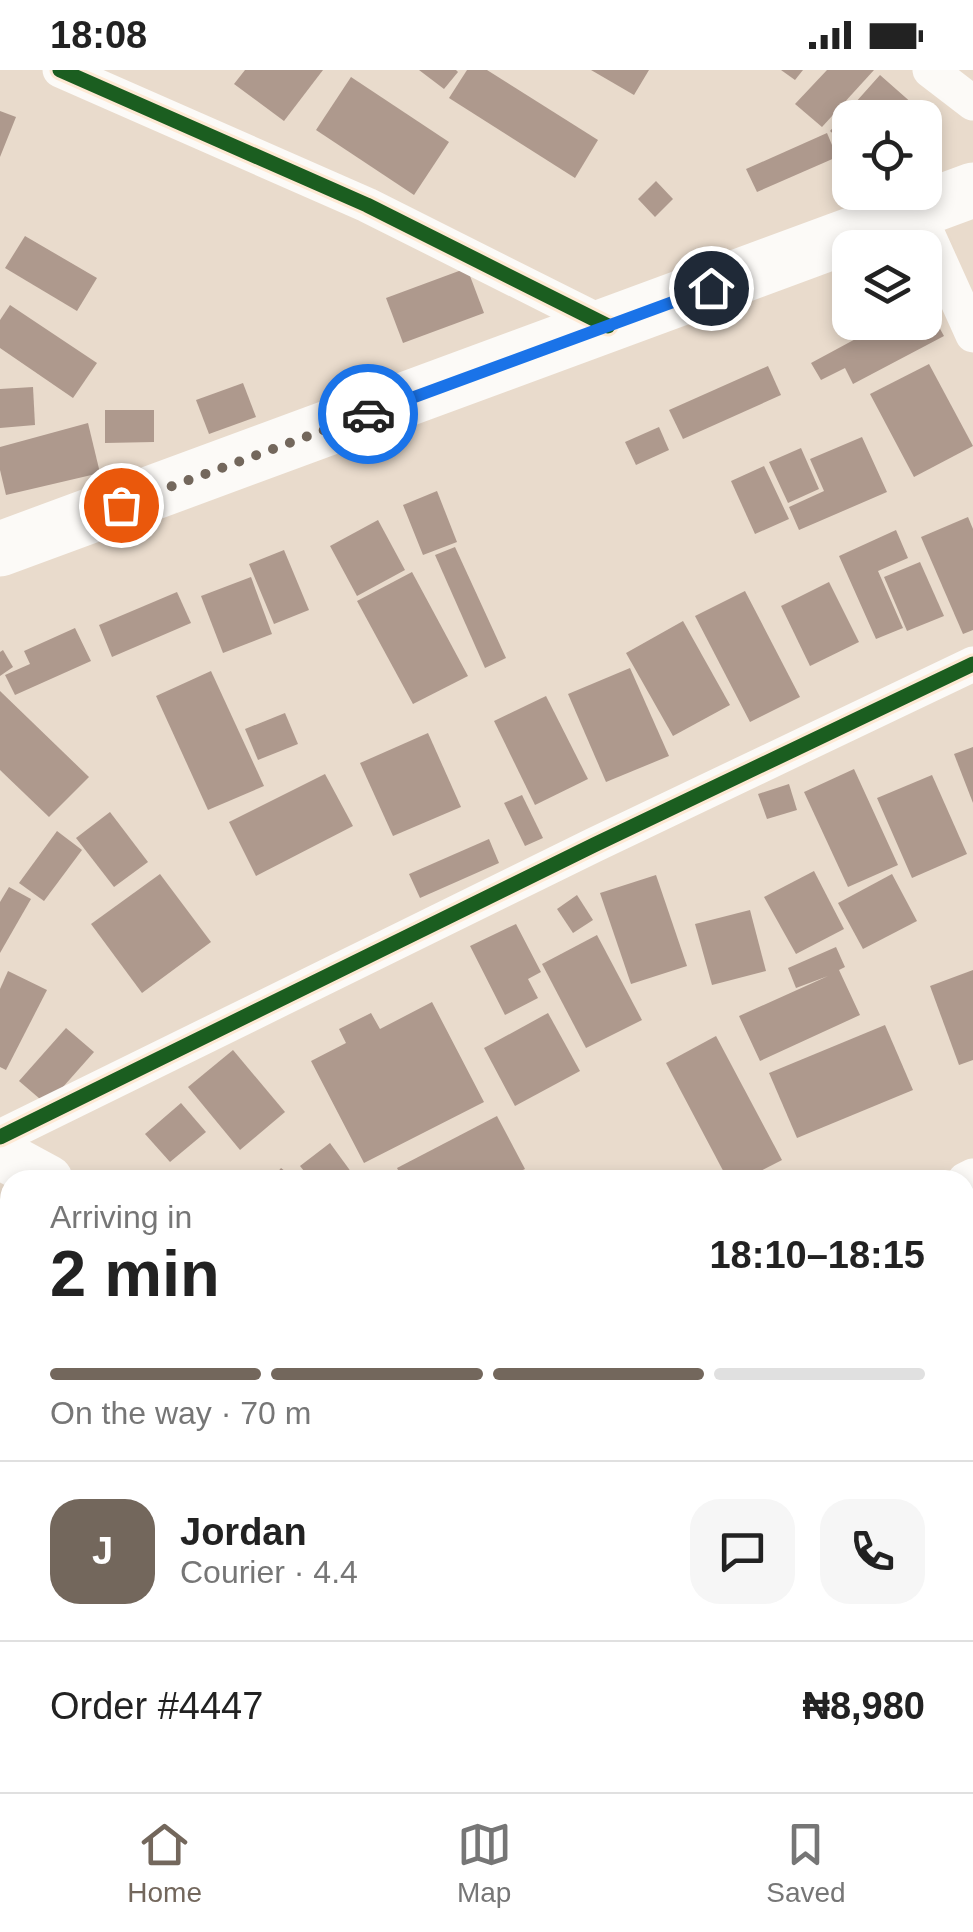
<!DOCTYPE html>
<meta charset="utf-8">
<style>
:root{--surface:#fff;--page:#f6f6f6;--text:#222;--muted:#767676;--line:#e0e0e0;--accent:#73675c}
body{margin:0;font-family:Arial,sans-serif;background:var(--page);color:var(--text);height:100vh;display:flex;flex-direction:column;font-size:38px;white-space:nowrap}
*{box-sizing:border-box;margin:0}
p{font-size:32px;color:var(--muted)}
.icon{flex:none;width:55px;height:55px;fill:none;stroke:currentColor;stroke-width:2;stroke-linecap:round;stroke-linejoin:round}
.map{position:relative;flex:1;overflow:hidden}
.sheet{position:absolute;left:0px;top:1100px;width:975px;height:622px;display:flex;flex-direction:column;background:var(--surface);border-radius:30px 30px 0 0;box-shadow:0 5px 15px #0003}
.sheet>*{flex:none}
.tools{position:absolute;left:832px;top:30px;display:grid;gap:20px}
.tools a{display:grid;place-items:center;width:110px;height:110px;border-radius:20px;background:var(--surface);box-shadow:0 5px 15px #0003;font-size:50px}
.pin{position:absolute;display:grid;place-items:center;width:85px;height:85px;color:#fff;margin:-42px;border:5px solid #fff;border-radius:50%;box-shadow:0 2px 10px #0007}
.courier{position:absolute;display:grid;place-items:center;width:100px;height:100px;margin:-50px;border:8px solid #1a73e8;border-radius:50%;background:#fff;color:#222;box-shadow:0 2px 12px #0007}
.headline em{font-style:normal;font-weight:700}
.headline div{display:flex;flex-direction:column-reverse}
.headline{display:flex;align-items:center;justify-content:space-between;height:170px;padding:0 50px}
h1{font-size:65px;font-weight:700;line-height:75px}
.bar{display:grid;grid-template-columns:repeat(4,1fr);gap:15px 10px;align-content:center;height:120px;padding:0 50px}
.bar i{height:12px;border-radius:8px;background:var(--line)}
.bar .on{background:var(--accent)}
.bar p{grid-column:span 4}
.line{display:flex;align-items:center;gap:25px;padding:0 50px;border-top:2px solid var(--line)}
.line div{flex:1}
.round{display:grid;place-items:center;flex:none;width:105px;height:105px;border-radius:30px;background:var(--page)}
.status{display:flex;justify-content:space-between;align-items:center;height:70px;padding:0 50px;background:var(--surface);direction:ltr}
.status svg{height:28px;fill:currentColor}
.dock{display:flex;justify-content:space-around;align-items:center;height:140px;border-top:2px solid var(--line);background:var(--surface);font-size:28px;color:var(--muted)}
.dock a{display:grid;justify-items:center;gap:5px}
.dock .on{color:var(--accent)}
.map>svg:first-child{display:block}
.building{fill:#ae998d}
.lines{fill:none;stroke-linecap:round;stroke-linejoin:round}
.lane{stroke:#fcfaf7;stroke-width:18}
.street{stroke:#fcfaf7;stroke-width:35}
.secondary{stroke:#fcfaf7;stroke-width:50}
.primary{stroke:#fcfaf7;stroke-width:55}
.cycleway-casing{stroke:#fee9d4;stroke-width:21}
.cycleway{stroke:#1b5e20;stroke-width:15}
.done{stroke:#73675c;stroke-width:10;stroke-dasharray:0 18}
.route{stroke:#1a73e8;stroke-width:12}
</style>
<div class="status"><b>18:08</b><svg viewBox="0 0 49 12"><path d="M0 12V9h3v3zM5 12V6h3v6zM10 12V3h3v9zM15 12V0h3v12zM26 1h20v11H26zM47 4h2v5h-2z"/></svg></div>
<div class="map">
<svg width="973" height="1722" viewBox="0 0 973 1722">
<rect width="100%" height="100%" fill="#e9dbcc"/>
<!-- building -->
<g class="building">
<polygon points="245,0 323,0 284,51 234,14"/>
<polygon points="419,0 456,0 458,2 444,19"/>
<polygon points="467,0 487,0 598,70 575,108 449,28"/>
<polygon points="591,0 649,0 634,25"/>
<polygon points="781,0 803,0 795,10"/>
<polygon points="827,0 874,0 822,57 795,34"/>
<polygon points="880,5 922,42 917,48 850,48 850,79 830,61"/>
<polygon points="351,7 449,72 414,125 316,60"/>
<polygon points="0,41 16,47 0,87"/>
<polygon points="827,63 837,87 757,122 746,99"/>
<polygon points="656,111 673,129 655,147 638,129"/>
<polygon points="25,166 97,208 77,241 5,198"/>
<polygon points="467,198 484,243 403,273 386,228"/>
<polygon points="925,232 944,266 853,314 845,298 821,310 811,293 887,252 925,252"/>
<polygon points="10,235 97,293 73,328 0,278 0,250"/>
<polygon points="929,294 973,376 914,407 870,324"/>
<polygon points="768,296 781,325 683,369 669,340"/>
<polygon points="243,313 256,347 209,364 196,330"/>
<polygon points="33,317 35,355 0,358 0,319"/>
<polygon points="105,340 154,340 154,372 105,373"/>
<polygon points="88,353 100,403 6,425 0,400 0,377"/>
<polygon points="659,357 669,380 636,395 625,372"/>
<polygon points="862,367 887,422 799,460 789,437 824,421 810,389"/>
<polygon points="801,378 819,419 788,433 769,392"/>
<polygon points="764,396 789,449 755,464 731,411"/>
<polygon points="437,421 457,472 423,485 403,435"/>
<polygon points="968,447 973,459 973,560 963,564 921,467"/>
<polygon points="378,450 405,500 357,526 330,476"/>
<polygon points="896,460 908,488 878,501 903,558 876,569 839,486"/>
<polygon points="455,477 506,588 485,598 435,485"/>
<polygon points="284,480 309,540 274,554 249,494"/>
<polygon points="920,492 944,546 907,561 884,507"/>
<polygon points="412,502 468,606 413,634 357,531"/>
<polygon points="251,507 272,564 223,583 201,526"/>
<polygon points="829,512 859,572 810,596 781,536"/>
<polygon points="745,521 800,627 750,652 695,546"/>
<polygon points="177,522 191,553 112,587 99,555"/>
<polygon points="683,551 730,635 673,666 626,583"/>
<polygon points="75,558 91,591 15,625 5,605 30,594 24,581"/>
<polygon points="3,580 13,597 0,606 0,582"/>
<polygon points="630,598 669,686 606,712 568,624"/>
<polygon points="211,601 264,716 208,740 156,626"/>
<polygon points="0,621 89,707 49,747 0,700"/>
<polygon points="546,626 588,709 535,735 494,651"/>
<polygon points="285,643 298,674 258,690 245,659"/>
<polygon points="428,663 461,737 393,766 360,693"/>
<polygon points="973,677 973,733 954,684"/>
<polygon points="854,699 898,795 848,817 804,722"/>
<polygon points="325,704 353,756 256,806 229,752"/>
<polygon points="932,705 967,784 912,808 877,728"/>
<polygon points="789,714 797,740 767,749 758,724"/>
<polygon points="522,725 543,768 525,776 504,733"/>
<polygon points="110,742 148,792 114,817 76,768"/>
<polygon points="57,761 82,780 44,831 19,813"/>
<polygon points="489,769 499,793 420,828 409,804"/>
<polygon points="814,801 844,859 796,884 764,827"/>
<polygon points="160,804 211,872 142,923 91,854"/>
<polygon points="892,804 917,851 863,879 838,833"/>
<polygon points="656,805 687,896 631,914 600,823"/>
<polygon points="9,817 31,829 0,883 0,832"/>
<polygon points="577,825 593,850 573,863 557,839"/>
<polygon points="750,840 766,901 712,915 695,854"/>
<polygon points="516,854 541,902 528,909 538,928 505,945 470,876"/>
<polygon points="597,865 642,950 586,978 542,894"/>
<polygon points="836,877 845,897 839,900 860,945 760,991 739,946 828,906 796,918 788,898"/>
<polygon points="973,900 973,990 959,995 930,916"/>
<polygon points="8,901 47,920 6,1000 0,997 0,919"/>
<polygon points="432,932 484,1032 364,1093 311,991 346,973 339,959 371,943 380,959"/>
<polygon points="548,943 580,1001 515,1036 484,978"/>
<polygon points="885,955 913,1020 797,1068 769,1003"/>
<polygon points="66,958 94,982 47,1035 19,1011"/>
<polygon points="716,966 782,1090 743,1110 728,1110 666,993"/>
<polygon points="233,980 285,1042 240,1080 188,1017"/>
<polygon points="181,1033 206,1062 170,1092 145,1064"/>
<polygon points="497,1046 525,1099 503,1110 403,1110 397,1098"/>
<polygon points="330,1073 357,1110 311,1110 300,1096"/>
<polygon points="281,1098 296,1110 271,1110"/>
<polygon points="973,1181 973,1264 965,1267 965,1184"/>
<polygon points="1,1464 9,1492 0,1494 0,1465"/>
<polygon points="10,1612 10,1709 4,1714 0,1710 0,1622"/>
<polygon points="196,1712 241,1712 249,1722 204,1722"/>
<polygon points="748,1712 894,1712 908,1722 811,1722 804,1717 801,1722 741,1722"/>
</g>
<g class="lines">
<!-- lane -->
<polyline class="lane" points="448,1722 455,1712"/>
<!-- street -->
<g class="street">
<polyline points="60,0 367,135 608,256"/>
<polyline points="930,0 973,33"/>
<polyline points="917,141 973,265"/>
<polyline points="0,1067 594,775 973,594"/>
<polyline points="965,1110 973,1106"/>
<polyline points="0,1405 10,1425"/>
<polyline points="0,1579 10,1569"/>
<polyline points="175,1712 181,1722"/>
</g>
<!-- secondary -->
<g class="secondary">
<polyline points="0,1084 48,1110"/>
<polyline points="965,1601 973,1605"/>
</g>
<!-- primary -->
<polyline class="primary" points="0,479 973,120"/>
<defs>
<g id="cycleway">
<polyline points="60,0 367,135 608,256"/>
<polyline points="0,1067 594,775 973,594"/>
</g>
</defs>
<!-- cycleway casing -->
<use href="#cycleway" class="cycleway-casing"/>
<!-- cycleway -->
<use href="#cycleway" class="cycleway"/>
</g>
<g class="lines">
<!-- done -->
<polyline class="done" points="121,435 368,344"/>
<!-- route -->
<polyline class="route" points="368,344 711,218"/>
</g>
</svg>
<div class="tools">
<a><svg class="icon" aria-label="locate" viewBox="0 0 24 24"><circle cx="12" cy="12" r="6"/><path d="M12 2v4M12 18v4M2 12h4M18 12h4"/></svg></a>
<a><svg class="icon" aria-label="layers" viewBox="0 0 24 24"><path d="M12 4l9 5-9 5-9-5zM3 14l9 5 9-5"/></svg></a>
</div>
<div class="pin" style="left:121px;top:435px;background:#ea580c"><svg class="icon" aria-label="bag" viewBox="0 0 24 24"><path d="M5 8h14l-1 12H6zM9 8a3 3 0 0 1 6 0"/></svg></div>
<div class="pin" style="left:711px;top:218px;background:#1f2937"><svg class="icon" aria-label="home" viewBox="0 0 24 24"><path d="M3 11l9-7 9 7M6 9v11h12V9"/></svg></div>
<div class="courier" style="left:368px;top:344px"><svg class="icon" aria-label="car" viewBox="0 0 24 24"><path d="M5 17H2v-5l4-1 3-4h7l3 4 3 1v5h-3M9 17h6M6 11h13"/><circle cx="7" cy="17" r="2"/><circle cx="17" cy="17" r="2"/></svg></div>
<section class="sheet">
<div class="headline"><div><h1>2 min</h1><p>Arriving in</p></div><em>18:10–18:15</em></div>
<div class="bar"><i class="on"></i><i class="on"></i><i class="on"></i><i></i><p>On the way · 70 m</p></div>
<div class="line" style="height:180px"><b class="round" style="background:var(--accent);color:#fff">J</b><div><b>Jordan</b><p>Courier · 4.4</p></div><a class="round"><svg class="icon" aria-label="chat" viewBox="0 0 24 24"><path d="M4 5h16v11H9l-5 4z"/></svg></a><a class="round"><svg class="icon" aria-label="phone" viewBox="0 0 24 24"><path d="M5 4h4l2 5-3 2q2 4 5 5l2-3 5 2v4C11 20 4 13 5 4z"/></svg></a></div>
<div class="line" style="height:130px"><div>Order #4447</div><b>₦8,980</b></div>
</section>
</div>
<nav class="dock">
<a class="on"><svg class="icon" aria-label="home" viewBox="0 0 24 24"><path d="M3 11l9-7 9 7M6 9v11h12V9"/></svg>Home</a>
<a><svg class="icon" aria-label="map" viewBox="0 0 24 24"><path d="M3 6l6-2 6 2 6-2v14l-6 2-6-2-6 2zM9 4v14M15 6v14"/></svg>Map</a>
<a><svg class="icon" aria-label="saved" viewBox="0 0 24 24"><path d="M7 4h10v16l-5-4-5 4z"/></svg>Saved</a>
</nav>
